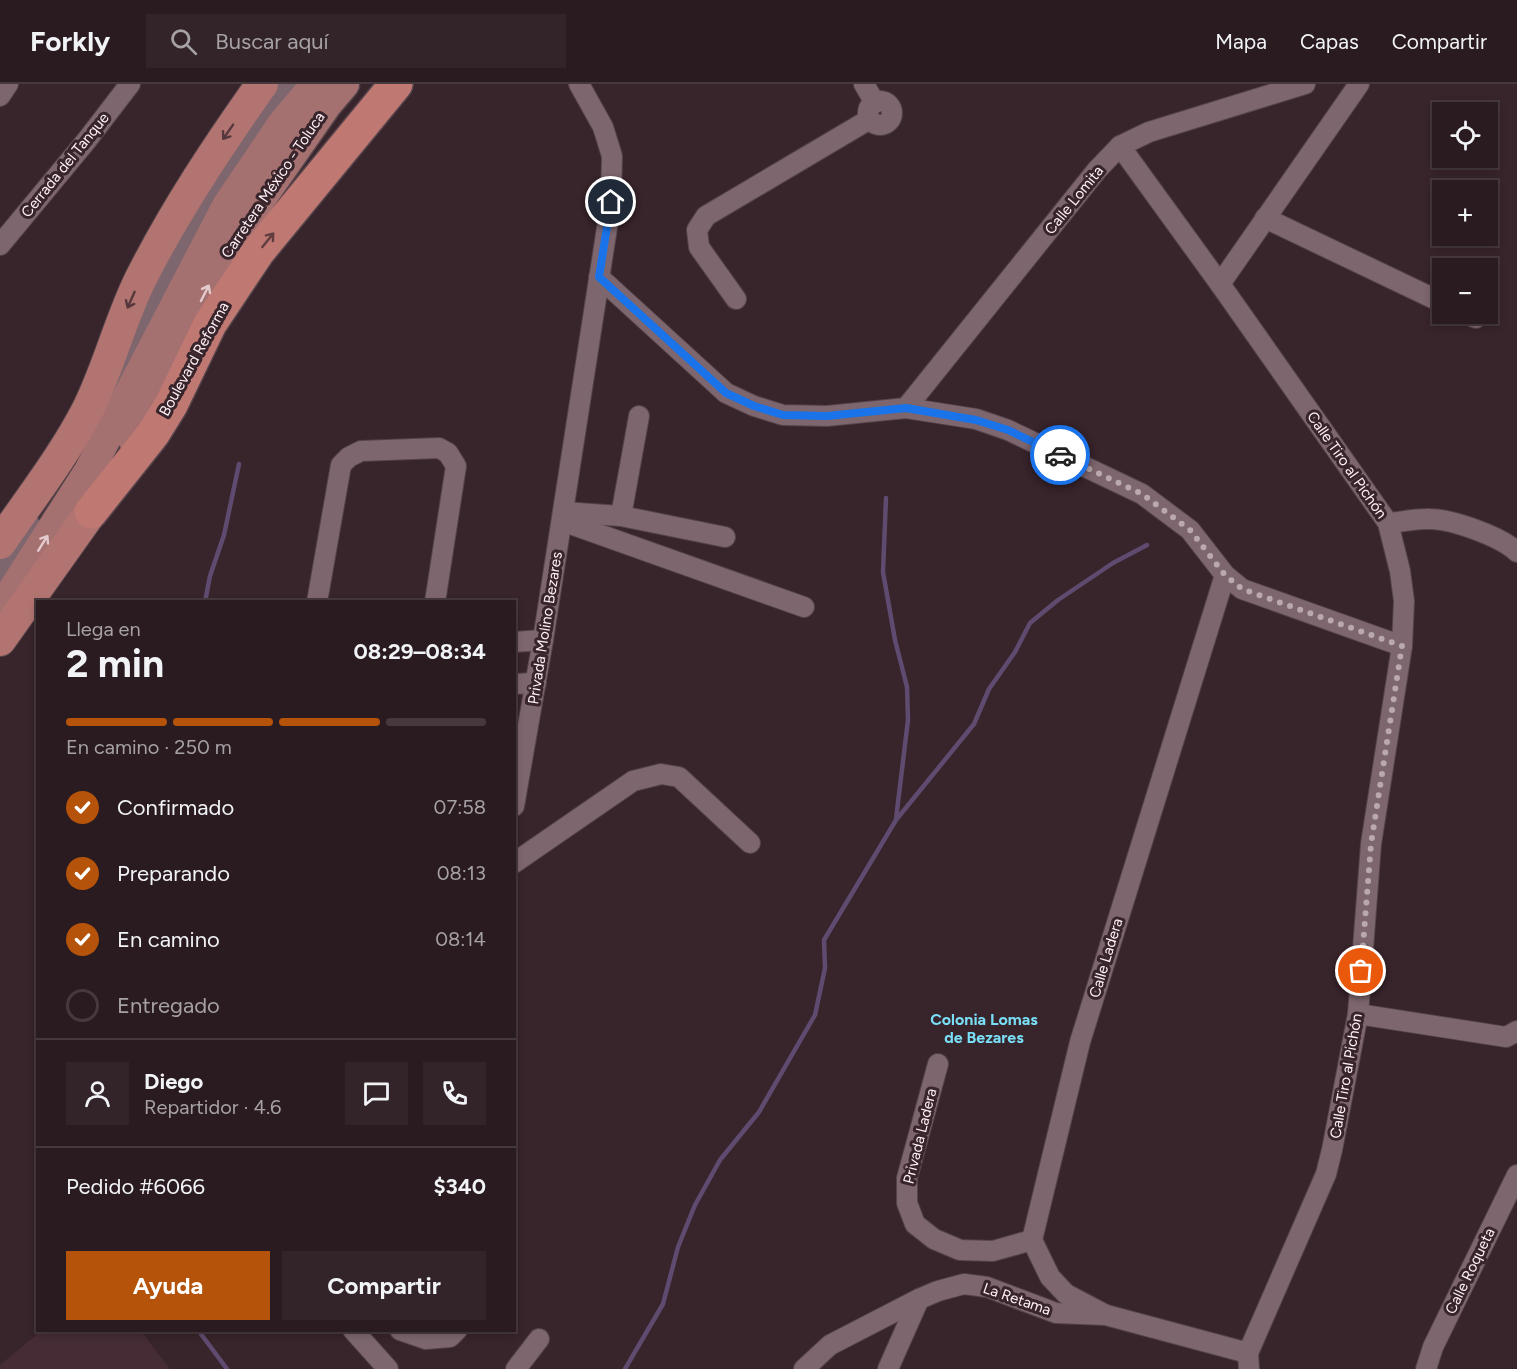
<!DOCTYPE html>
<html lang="es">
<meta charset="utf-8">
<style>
:root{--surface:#2a1b20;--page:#322429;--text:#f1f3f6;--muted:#a5a1a5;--line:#46393e;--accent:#b45309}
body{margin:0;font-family:Figtree,sans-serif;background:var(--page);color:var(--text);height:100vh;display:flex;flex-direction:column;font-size:22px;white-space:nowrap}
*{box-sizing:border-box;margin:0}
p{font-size:20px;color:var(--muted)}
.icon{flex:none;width:33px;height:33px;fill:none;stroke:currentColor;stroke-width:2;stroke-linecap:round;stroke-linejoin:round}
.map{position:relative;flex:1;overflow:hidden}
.side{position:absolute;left:36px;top:516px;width:480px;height:732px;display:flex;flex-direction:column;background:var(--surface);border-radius:0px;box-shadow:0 3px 9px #0003,0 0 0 2px var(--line)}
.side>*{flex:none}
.fabs{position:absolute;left:1432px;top:18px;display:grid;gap:12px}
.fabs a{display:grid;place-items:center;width:66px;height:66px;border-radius:0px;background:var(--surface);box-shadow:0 3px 9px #0003,0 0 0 2px var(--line);font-size:30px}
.pin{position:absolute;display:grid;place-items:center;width:51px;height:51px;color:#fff;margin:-26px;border:3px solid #fff;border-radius:50%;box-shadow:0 2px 6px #0007}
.courier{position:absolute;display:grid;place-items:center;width:60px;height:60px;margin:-30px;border:4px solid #1a73e8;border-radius:50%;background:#fff;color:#222;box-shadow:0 2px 8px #0007}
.overview em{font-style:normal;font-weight:700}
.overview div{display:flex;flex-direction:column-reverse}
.overview{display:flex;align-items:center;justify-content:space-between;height:102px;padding:0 30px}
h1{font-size:39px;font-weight:700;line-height:45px}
.bar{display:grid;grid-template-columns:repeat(4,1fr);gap:9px 6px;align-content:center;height:72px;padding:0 30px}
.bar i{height:8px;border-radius:4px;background:var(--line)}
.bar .selected{background:var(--accent)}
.bar p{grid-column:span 4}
.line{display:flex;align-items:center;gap:15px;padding:0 30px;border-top:2px solid var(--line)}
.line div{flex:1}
.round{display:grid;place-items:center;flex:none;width:63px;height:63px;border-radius:0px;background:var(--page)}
ol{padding:0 30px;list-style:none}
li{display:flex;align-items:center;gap:18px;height:66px}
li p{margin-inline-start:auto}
li .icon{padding:6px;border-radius:50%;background:var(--accent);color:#fff;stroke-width:4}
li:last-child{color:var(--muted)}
li i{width:33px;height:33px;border:3px solid var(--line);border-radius:50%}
.cta{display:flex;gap:12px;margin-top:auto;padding:12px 30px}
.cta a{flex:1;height:69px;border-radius:0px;background:var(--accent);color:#fff;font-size:24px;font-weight:700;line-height:69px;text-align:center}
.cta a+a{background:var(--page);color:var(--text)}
header{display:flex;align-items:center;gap:36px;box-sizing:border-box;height:84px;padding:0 30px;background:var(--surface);border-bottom:2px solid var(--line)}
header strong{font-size:28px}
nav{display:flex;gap:33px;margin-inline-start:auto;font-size:21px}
.search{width:420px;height:54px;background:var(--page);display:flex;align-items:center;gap:15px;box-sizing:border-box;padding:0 21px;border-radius:0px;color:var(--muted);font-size:22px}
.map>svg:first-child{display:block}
.built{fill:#462c35}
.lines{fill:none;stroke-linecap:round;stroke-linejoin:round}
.stream{stroke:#604b70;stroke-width:4.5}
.minor-casing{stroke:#54434a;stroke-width:22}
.secondary-casing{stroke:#54434a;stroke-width:30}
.primary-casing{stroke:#54434a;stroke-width:33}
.trunk-casing{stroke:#54434a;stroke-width:34}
.motorway-casing{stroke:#54434a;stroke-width:36}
.minor{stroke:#7d666d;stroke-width:20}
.secondary{stroke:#7d666d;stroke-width:27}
.primary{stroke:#a57170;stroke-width:30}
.trunk{stroke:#b27471;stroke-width:32}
.motorway{stroke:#bf7872;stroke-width:33}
.oneway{stroke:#56383c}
.oneway2{stroke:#603d40}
.oneway3{stroke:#e3cacd}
.done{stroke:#b9a9ae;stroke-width:6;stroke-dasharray:0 10.8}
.route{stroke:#1a73e8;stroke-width:8}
.labels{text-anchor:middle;stroke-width:6;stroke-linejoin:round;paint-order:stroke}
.street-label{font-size:15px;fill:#fef0f5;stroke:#38242b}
.neighbourhood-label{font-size:16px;font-weight:bold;fill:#79dff6;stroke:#38242b}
</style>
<header>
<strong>Forkly</strong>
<div class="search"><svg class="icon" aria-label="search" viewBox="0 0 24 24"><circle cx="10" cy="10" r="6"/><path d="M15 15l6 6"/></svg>Buscar aquí</div>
<nav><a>Mapa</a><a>Capas</a><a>Compartir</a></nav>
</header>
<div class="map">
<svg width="1517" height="1285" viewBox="0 0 1517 1285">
<rect width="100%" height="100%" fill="#38242b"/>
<!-- built -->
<polygon class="built" points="141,1247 170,1285 0,1285 0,1281 41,1247"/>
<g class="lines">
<!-- stream -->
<g class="stream">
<polyline points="886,414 883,488 895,556 907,603 908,636 896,735"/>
<polyline points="205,518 210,492 224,451 239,380"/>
<polyline points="198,1246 227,1285"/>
<polyline points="625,1285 663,1220 678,1163 695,1121 720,1076 759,1028 815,931 825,884 824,856 896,736 974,640 989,605 1015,568 1030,539 1058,516 1113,479 1147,461"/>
</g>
<defs>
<g id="minor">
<polyline points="864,0 875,19"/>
<polyline points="0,12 8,0"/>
<circle cx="880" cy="29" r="12"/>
<polyline points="1120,62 1220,200 1388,439 1400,487 1404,517 1402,562 1371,760 1358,930 1332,1066 1326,1090 1248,1269 1249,1285"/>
<polyline points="1265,134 1443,219"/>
<polyline points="0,161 87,56 130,0"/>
<polyline points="599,193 726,309 754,322 783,331 827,332 906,324 976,335 1008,346 1142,410 1190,446 1225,491 1242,505 1402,562"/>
<polyline points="1220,200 1359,0"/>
<polyline points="736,215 699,163 697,146 706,132 870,35"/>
<polyline points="1466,230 1476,234"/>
<polyline points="906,324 1097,86 1120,62 1149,48 1305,0"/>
<polyline points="563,428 621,432 725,453"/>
<polyline points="621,432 639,332"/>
<polyline points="562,437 804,523"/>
<path d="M1388,439C1402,438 1416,434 1430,435C1452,435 1502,453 1517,468"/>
<polyline points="317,518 341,381 349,373 361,367 439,364 448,369 456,382 435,518"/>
<polyline points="514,558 543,556"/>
<polyline points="514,600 536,599"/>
<polyline points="514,722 543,556 611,118 612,72 603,43 579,0"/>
<polyline points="514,779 633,697 661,690 679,693 750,759"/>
<polyline points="1358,930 1506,953 1517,947"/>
<polyline points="938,980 907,1094 907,1119 915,1140 934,1155 960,1166 993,1167 1032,1156"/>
<polyline points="1106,1231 1066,1210 1050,1193 1032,1156 1080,958 1225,491"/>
<polyline points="353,1246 388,1285"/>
<polyline points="400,1246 426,1255 450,1253 457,1246"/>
<polyline points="516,1285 539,1255"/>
<polyline points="804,1285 830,1261 919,1215 938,1207 964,1200 987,1203 1056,1229 1106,1231 1248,1269"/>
<polyline points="888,1285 919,1215"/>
<polyline points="1426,1285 1433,1263 1517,1091"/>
</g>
<g id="secondary">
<polyline points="118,306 139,255 207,122 291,0"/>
<polyline points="0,484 28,444"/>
</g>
<g id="primary">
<polyline points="133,355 149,328 233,155 327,20 344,0"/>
<polyline points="0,526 89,387 227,122 283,39 316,0"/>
</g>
<g id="trunk">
<path d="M0,459C30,415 64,372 88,325C109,283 120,236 141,194C176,125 218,62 262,0"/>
<polyline points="0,556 91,428"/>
</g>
<polyline id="motorway" points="91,428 153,350 171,321 210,240 258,168 396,0"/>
</defs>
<!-- minor casing -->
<use href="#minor" class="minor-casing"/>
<!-- secondary casing -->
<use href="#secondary" class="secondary-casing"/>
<!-- primary casing -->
<use href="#primary" class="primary-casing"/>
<!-- trunk casing -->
<use href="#trunk" class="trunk-casing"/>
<!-- motorway casing -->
<use href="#motorway" class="motorway-casing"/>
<!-- minor -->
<use href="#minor" class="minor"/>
<!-- secondary -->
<use href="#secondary" class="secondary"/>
<!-- primary -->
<use href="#primary" class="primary"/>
<!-- trunk -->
<use href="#trunk" class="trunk"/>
<!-- motorway -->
<use href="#motorway" class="motorway"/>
</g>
<!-- one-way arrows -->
<defs><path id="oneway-shaft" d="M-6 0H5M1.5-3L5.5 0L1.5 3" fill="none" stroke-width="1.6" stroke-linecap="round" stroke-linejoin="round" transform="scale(1.5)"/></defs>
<g class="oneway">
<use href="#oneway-shaft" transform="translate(228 48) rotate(125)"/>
<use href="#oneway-shaft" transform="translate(131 216) rotate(114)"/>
</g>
<use class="oneway2" href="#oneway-shaft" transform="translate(268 156) rotate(-51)"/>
<g class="oneway3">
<use href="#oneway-shaft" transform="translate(205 209) rotate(-63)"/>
<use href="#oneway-shaft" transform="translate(43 459) rotate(-58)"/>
</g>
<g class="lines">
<!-- done -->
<polyline class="done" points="1060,371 1142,410 1190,446 1225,491 1242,505 1402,562 1371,760 1361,887"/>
<!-- route -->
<polyline class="route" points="611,118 599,193 726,309 754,322 783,331 827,332 906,324 976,336 1008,346 1060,371"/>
</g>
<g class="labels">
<!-- street labels -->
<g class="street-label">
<text transform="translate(65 81) rotate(-51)" y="5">Cerrada del Tanque</text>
<text transform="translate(273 101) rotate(-56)" y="5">Carretera México - Toluca</text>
<text transform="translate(1074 116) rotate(-51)" y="5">Calle Lomita</text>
<text transform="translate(194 275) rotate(-61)" y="5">Boulevard Reforma</text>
<text transform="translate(1347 381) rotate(55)" y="5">Calle Tiro al Pichón</text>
<text transform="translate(545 544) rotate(-81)" y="5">Privada Molino Bezares</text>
<text transform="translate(1106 874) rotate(-73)" y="5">Calle Ladera</text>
<text transform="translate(1346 992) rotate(-80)" y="5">Calle Tiro al Pichón</text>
<text transform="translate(920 1052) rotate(-76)" y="5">Privada Ladera</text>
<text transform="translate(1470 1187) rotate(-64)" y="5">Calle Roqueta</text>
<text transform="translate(1017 1215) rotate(19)" y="5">La Retama</text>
</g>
<!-- neighbourhood labels -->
<g class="neighbourhood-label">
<text x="984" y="941">Colonia Lomas<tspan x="984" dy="18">de Bezares</tspan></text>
</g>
</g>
</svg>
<div class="fabs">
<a><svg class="icon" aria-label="locate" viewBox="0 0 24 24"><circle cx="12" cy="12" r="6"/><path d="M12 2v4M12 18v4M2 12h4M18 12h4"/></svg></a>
<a>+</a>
<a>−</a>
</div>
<div class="pin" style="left:1361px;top:887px;background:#ea580c"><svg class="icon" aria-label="bag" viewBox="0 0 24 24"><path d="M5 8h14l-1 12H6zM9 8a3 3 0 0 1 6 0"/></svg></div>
<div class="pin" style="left:611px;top:118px;background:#1f2937"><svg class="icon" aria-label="home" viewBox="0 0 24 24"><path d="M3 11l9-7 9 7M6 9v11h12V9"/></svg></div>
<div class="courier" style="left:1060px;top:371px"><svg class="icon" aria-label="car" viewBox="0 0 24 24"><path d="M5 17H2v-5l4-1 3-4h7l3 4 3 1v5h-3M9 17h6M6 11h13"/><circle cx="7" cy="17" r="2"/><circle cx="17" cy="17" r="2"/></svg></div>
<section class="side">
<div class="overview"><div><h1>2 min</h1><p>Llega en</p></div><em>08:29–08:34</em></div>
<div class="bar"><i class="selected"></i><i class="selected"></i><i class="selected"></i><i></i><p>En camino · 250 m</p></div>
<ol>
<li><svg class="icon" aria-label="check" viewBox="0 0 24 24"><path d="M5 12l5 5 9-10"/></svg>Confirmado<p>07:58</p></li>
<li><svg class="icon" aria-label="check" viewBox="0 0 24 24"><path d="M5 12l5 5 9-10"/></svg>Preparando<p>08:13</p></li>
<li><svg class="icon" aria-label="check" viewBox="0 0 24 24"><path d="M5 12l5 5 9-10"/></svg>En camino<p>08:14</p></li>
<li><i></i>Entregado</li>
</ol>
<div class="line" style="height:108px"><a class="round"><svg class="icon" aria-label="person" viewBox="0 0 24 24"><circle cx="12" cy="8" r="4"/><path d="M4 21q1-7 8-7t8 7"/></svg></a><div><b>Diego</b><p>Repartidor · 4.6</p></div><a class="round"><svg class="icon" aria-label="chat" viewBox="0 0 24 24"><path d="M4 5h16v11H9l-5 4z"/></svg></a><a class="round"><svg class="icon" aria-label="phone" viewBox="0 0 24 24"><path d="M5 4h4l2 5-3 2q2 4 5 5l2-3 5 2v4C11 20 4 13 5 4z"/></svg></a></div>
<div class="line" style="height:78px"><div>Pedido #6066</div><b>$340</b></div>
<div class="cta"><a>Ayuda</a><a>Compartir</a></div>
</section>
</div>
